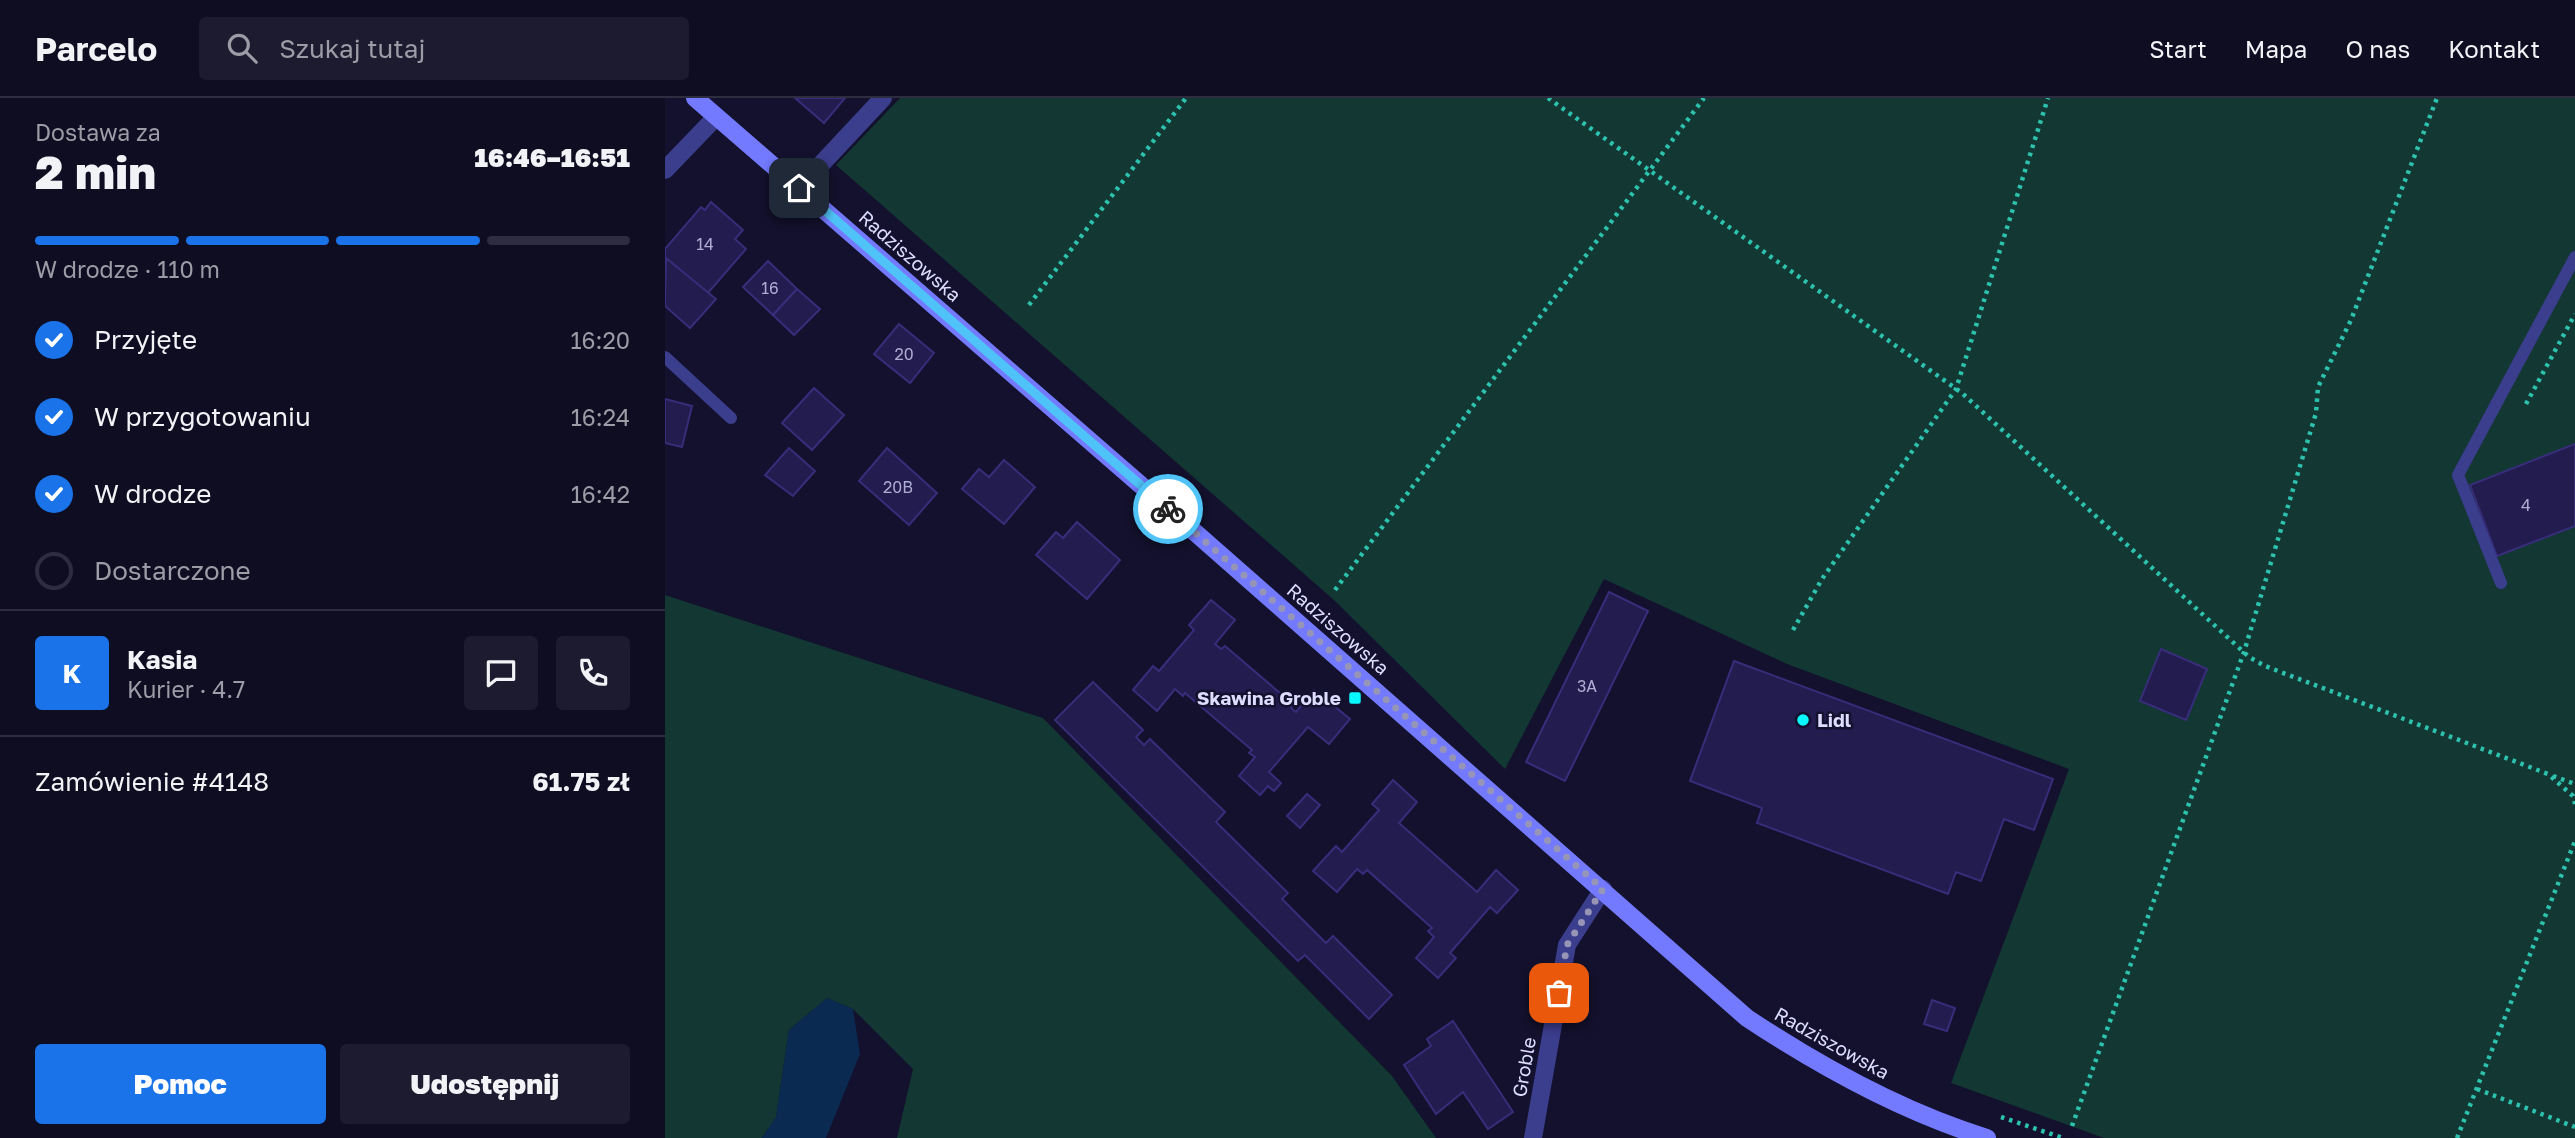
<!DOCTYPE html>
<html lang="pl">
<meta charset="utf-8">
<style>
:root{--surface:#0e0d22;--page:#1c1b2f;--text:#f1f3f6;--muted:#9b9ca5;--line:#2e2d40;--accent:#1a73e8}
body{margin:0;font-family:"Golos Text",sans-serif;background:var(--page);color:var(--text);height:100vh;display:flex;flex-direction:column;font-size:26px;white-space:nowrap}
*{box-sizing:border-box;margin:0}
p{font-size:23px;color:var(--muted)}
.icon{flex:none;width:38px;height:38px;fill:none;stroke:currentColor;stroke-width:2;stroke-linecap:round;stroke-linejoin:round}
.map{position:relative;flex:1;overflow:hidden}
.sheet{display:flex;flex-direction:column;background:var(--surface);width:665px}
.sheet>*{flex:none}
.pin{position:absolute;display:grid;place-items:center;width:60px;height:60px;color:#fff;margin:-30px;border-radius:14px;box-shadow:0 4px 10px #0006}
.courier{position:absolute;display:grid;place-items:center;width:70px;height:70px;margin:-35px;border:5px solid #4fc3f7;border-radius:50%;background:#fff;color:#222;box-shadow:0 2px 9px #0007}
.head em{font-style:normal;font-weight:800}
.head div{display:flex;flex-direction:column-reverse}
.head{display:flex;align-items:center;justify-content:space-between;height:119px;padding:0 35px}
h1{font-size:46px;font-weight:800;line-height:52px}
.bar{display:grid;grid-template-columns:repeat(4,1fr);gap:10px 7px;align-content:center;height:84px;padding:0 35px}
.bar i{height:9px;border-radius:5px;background:var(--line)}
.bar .selected{background:var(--accent)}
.bar p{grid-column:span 4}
.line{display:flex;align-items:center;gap:18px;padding:0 35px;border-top:2px solid var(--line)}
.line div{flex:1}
.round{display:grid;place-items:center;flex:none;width:74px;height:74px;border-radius:7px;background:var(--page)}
ol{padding:0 35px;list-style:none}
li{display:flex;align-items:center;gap:21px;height:77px}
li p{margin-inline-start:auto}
li .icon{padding:7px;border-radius:50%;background:var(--accent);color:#fff;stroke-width:4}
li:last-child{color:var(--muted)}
li i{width:38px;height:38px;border:4px solid var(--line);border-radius:50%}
.cta{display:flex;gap:14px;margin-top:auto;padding:14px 35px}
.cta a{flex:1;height:80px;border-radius:7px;background:var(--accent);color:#fff;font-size:28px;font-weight:800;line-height:80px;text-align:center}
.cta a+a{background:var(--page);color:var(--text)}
header{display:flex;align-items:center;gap:42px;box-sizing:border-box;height:98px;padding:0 35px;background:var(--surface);border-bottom:2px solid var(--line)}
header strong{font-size:33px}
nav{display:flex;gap:38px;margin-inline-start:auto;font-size:24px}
.search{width:490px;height:63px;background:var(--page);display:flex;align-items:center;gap:18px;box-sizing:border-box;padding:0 24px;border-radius:7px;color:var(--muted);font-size:26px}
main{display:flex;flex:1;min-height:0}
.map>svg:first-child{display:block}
.green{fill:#133733}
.water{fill:#0b2a51}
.building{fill:#231c4e;stroke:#372d7b;stroke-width:2}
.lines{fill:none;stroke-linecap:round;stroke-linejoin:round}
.path{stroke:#2dc2ae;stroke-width:4.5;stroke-dasharray:3.5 5;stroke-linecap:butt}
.lane{stroke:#3b3d8d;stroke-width:12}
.street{stroke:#3b3d8d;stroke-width:18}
.secondary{stroke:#737aff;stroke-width:18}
.done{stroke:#9795b6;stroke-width:7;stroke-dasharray:0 12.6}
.route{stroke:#4fc3f7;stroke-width:9}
.poi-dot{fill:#08f8ff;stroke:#13112d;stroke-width:2.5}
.labels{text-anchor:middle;stroke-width:5;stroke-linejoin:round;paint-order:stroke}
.number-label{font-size:16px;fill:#afacd3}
.street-label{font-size:19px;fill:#dedcff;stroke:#13112d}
.poi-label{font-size:19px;font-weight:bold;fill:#dedcff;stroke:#13112d;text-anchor:end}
</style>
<header>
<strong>Parcelo</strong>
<div class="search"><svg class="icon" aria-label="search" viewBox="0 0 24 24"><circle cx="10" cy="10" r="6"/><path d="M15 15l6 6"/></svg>Szukaj tutaj</div>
<nav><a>Start</a><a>Mapa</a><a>O nas</a><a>Kontakt</a></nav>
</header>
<main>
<section class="sheet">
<div class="head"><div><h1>2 min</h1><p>Dostawa za</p></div><em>16:46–16:51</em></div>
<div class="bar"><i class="selected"></i><i class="selected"></i><i class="selected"></i><i></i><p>W drodze · 110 m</p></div>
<ol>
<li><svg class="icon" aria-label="check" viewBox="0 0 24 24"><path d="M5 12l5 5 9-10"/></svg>Przyjęte<p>16:20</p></li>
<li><svg class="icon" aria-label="check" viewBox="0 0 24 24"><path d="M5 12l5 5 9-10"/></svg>W przygotowaniu<p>16:24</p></li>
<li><svg class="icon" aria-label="check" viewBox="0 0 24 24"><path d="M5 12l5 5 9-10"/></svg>W drodze<p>16:42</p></li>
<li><i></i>Dostarczone</li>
</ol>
<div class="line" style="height:126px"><b class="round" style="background:var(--accent);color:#fff">K</b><div><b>Kasia</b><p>Kurier · 4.7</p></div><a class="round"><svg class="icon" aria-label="chat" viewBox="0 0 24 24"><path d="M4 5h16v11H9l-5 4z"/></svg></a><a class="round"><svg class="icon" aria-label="phone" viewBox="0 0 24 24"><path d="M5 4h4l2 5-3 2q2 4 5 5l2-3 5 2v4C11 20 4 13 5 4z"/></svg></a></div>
<div class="line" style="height:91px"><div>Zamówienie #4148</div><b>61.75 zł</b></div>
<div class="cta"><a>Pomoc</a><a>Udostępnij</a></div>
</section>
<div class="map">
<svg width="1910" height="1040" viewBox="0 0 1910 1040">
<rect width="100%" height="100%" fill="#13112d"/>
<!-- green -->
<g class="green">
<polygon points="235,0 1910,0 1910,1040 1439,1040 1286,985 1404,671 1122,566 939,481 840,671 669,502 171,67"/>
<polygon points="0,497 378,620 727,978 771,1040 232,1040 248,971 188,911 162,900 124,932 111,1019 97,1040 0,1040"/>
</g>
<!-- water -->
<polygon class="water" points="162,900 188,911 195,956 161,1040 97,1040 111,1019 124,932"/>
<!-- building -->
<g class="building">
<polygon points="130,0 180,0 159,25"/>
<polygon points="46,104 78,132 70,141 81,151 42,196 0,159 0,151 36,109 40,112"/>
<polygon points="1,160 51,201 25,230 0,208"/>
<polygon points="103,163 132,191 108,217 78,189"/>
<polygon points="132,191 155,211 129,237 108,217"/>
<polygon points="234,226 269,255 245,285 209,256"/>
<polygon points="149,290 179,317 147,352 117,325"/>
<polygon points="0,301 27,308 17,349 0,345"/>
<polygon points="1910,346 1910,428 1832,458 1805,387"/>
<polygon points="124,350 150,373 128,398 100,377"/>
<polygon points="222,350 272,395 244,427 194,383"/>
<polygon points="339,362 370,389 339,426 297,391 314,371 324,379"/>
<polygon points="412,424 455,462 422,501 371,457 391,434 398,440"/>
<polygon points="944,494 983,513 900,683 861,664"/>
<polygon points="546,502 570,522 550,546 556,551 560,548 629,607 626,610 631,614 649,592 685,621 664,646 643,629 604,674 616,685 609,693 603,688 595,697 574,678 590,659 584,655 587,652 520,595 518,598 510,591 492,613 468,592 488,568 494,573 529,532 524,527"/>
<polygon points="1496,551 1542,571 1521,622 1475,603"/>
<polygon points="1069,563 1388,681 1369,732 1339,721 1316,783 1291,774 1283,796 1092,725 1097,710 1025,683"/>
<polygon points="428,584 478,632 471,639 479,647 485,641 560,714 551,724 623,795 617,801 661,845 668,838 727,897 704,921 640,857 633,863 390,622"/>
<polygon points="728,682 752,704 734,725 812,794 831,772 853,792 832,815 825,809 785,855 791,860 773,880 751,860 769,839 763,833 767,830 702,772 698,776 692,771 672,794 648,773 671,748 677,754 714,712 707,706"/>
<polygon points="642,696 655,707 635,730 622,718"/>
<polygon points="1267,902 1290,910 1282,933 1259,926"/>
<polygon points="788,923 848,1014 823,1031 798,994 771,1016 739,967 766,948 762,941"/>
</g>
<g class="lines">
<!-- path -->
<g class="path">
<polyline points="883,0 1297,295 1584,559 1600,568 1883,676 1908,698 1910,706"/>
<polyline points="364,207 521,0"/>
<polyline points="1861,306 1910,216"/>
<polyline points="670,492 1039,0"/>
<polyline points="1128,532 1157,481 1291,291 1383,0"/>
<polyline points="1888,678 1910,686"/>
<polyline points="1812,991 1910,1029"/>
<polyline points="1336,1019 1398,1040"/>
<polyline points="1407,1028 1579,554 1651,315 1653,289 1686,222 1772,0"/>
<polyline points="1792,1040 1910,743"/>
</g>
<!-- lane -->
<g class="lane">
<polyline points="0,259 66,320"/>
<polyline points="1836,485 1793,377 1910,159"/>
</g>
<!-- street -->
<g class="street">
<polyline points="0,72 51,19"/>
<polyline points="134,90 218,0"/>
<polyline points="868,1040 902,847 938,791"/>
</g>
<!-- secondary -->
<path class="secondary" d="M30,0L516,422L1082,920C1156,969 1237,1014 1322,1040"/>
</g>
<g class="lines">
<!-- done -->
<polyline class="done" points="503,411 938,791 902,847 894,895"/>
<!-- route -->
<polyline class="route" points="134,90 503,411"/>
</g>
<!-- markers -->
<g class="poi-dot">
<rect x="683" y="593" width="14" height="14" rx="3.5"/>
<circle cx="1138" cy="622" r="7"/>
</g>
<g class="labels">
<!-- number labels -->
<g class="number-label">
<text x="40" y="152">14</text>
<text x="105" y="196">16</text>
<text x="239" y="262">20</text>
<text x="233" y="395">20B</text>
<text x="1861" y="413">4</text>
<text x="922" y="594">3A</text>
</g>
<!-- street labels -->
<g class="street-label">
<text transform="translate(245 158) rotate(41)" y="7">Radziszowska</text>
<text transform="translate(673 531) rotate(41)" y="7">Radziszowska</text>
<text transform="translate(1167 945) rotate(29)" y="7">Radziszowska</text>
<text transform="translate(859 969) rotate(-80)" y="7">Groble</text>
</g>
<!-- poi labels -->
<g class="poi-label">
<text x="676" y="607">Skawina Groble</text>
<text x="1152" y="629" text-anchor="start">Lidl</text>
</g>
</g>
</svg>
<div class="pin" style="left:894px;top:895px;background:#ea580c"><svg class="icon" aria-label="bag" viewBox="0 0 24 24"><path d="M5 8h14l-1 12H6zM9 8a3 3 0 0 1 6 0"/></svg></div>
<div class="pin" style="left:134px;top:90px;background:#1f2937"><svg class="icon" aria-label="home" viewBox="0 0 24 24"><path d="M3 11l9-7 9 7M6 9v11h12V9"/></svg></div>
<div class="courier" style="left:503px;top:411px"><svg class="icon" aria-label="bike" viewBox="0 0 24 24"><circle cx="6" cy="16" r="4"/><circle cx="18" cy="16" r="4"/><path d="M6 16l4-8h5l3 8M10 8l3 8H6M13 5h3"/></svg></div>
</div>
</main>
